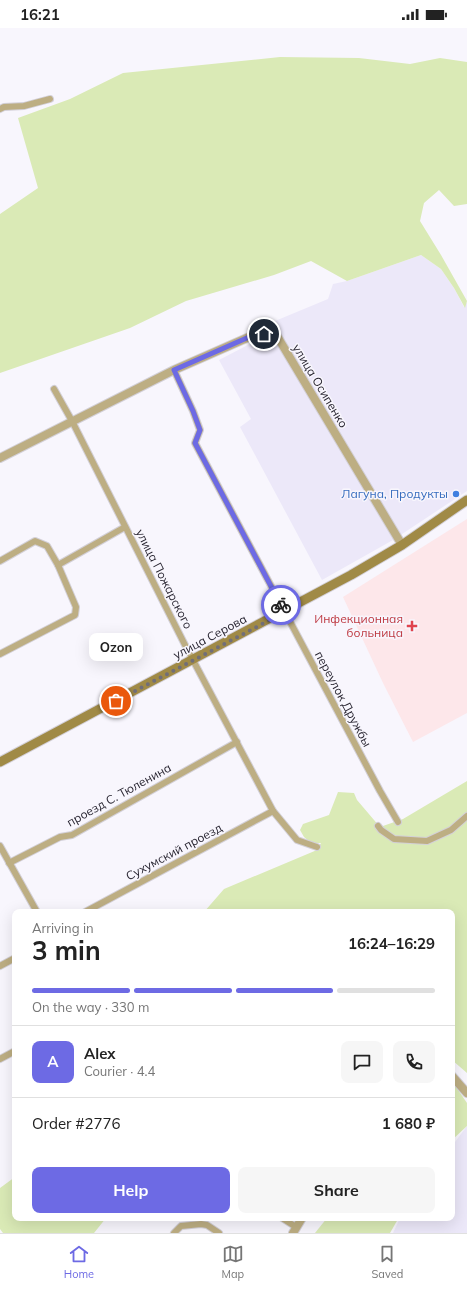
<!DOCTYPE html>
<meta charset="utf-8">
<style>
:root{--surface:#fff;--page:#f6f6f6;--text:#222;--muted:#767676;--line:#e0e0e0;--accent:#6d6ae4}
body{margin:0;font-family:Mulish,sans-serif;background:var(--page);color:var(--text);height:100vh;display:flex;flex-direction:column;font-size:15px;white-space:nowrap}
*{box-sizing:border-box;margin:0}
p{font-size:13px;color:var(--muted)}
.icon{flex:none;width:22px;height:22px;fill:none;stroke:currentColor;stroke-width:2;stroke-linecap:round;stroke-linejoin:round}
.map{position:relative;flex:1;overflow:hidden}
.sheet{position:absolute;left:12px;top:881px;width:443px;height:312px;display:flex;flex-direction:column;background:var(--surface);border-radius:8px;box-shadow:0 4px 16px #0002}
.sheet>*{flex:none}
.pin{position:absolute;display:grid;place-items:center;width:34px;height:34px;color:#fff;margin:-17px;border:2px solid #fff;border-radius:50%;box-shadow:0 1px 4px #0007}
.courier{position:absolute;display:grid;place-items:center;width:40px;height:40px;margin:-20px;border:3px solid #6d6ae4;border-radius:50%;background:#fff;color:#222;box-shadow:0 1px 5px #0007}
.bubble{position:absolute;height:28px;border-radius:8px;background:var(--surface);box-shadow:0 4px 16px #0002;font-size:13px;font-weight:700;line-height:28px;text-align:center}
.overview em{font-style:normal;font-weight:700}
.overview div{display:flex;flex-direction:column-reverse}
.overview{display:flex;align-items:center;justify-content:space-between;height:68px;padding:0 20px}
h1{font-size:26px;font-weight:700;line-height:30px}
.bar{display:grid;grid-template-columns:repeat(4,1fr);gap:6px 4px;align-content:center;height:48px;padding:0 20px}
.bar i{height:5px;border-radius:3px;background:var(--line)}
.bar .current{background:var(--accent)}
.bar p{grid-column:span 4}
.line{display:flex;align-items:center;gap:10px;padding:0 20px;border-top:1px solid var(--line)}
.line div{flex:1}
.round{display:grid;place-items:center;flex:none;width:42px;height:42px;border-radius:8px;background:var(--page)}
.button{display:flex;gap:8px;margin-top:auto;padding:8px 20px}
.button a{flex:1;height:46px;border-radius:8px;background:var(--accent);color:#fff;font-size:16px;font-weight:700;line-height:46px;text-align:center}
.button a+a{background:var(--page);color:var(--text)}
.status{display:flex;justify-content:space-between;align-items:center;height:28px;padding:0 20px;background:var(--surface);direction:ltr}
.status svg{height:11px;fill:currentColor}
.tab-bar{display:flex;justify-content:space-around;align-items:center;height:56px;border-top:1px solid var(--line);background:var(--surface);font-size:11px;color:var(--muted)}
.tab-bar a{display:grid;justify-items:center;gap:2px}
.tab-bar .current{color:var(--accent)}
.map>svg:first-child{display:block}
.built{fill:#ece8f9}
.medical{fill:#fde7ea}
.green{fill:#daeab6}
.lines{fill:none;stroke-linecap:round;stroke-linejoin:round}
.minor-casing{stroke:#d3d0d8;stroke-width:8}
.tertiary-casing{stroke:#d3d0d8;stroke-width:10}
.secondary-casing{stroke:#d3d0d8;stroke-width:11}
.minor{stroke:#bdae83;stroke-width:6}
.tertiary{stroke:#bdae83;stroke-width:8}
.secondary{stroke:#a08a46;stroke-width:9}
.done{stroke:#716e78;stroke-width:4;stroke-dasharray:0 7.2}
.route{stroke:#6d6ae4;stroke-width:5}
.shop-dot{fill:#3f7fe0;stroke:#f8f6fd;stroke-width:1.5}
.health-dot{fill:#e0444e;stroke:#f8f6fd;stroke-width:1.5}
.labels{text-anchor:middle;stroke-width:3;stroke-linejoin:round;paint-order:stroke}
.street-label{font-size:12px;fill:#282531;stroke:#f8f6fd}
.shop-label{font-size:12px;fill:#366cbe;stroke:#f8f6fd;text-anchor:end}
.health-label{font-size:12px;fill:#be3a42;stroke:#f8f6fd;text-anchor:end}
</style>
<div class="status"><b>16:21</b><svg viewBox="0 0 49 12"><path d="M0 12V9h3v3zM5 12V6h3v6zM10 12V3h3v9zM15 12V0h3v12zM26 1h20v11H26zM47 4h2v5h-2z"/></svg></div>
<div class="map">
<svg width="467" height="1205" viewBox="0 0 467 1205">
<rect width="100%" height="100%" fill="#f8f6fd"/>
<!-- built -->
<g class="built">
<polygon points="421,227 441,241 454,260 464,279 467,274 467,463 393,512 322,552 240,399 251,391 219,332 263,309 275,293 328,271 333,256 347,253"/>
<polygon points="467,1098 467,1205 393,1205 400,1190 452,1190 452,1118"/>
</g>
<!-- medical -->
<polygon class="medical" points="467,491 467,685 413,714 383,655 343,569"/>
<!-- green -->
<g class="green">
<polygon points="280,29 359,30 410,36 440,30 467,34 467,176 454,178 439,162 424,175 420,193 441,227 467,273 465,280 454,260 441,241 421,227 347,253 311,233 274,247 186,273 130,300 0,345 0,186 38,160 18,90 70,71 123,45"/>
<polygon points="467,753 467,1045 452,1032 452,884 204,884 224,861 317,822 321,815 311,815 304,809 300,802 303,796 329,787 338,764 354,765 357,772 380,799 403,791"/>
<polygon points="452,1053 467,1075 467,1098 452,1112"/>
<polygon points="15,1149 15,1190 106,1190 94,1205 3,1205 0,1201 0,1160"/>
<polygon points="327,1190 398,1190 398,1191 390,1205 315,1205"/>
</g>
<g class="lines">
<defs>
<g id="minor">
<polyline points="0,81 4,79 24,78 50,71"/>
<polyline points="174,342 193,383 200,402 195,415 380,763 398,794"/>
<polyline points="54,361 72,393 185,617 273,783 297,812 317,819"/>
<polyline points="0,533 35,513 47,518 58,537"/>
<polyline points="0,626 75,587 76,579 58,537 125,499"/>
<polyline points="378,798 381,802 394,811 427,813 451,802 467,788"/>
<polyline points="0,818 37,884"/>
<polyline points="9,835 60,809 72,807 237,714"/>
<polyline points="85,884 273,783"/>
<polyline points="0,938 15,930"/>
<polyline points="0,1031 15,1023"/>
<polyline points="282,1190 296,1199"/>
<polyline points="174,1205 181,1198 201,1196 207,1197 219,1205"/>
</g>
<g id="tertiary">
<polyline points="0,430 174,342 249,309 264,305 277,308 402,517"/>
<polyline points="452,1048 467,1065"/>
<polyline points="293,1205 302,1190"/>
</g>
<polyline id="secondary" points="0,734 351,547 402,517 467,472"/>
</defs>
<!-- minor casing -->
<use href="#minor" class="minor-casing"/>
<!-- tertiary casing -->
<use href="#tertiary" class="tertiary-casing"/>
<!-- secondary casing -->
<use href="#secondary" class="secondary-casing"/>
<!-- minor -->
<use href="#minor" class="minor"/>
<!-- tertiary -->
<use href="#tertiary" class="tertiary"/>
<!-- secondary -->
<use href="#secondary" class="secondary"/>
</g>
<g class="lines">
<!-- done -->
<polyline class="done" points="116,673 285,584 281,577"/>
<!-- route -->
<polyline class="route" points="264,306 249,309 174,342 193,383 200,402 195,415 281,577"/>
</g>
<!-- markers -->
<circle class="shop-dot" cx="456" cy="466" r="4"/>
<path class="health-dot" d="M410 592h4v4h4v4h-4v4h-4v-4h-4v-4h4z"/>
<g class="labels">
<!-- street labels -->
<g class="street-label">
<text transform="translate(320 358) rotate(59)" y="4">улица Осипенко</text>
<text transform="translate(164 551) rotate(63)" y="4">улица Пожарского</text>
<text transform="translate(210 609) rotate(-28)" y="4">улица Серова</text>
<text transform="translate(343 671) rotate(62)" y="4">переулок Дружбы</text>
<text transform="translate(119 767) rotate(-29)" y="4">проезд С. Тюленина</text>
<text transform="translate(174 824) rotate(-28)" y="4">Сухумский проезд</text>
</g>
<!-- shop labels -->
<g class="shop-label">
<text x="448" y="470">Лагуна, Продукты</text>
</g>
<!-- health labels -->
<g class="health-label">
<text x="403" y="595">Инфекционная<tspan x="403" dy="14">больница</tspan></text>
</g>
</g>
</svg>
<div class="pin" style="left:116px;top:673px;background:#ea580c"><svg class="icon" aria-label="bag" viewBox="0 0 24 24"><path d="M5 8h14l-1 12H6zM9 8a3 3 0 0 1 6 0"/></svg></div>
<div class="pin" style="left:264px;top:306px;background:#1f2937"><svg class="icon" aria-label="home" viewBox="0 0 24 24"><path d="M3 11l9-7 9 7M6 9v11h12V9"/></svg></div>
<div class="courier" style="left:281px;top:577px"><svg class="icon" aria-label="bike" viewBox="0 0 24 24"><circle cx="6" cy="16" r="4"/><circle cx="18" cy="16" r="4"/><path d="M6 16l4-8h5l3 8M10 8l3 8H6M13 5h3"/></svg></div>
<div class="bubble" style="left:89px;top:605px;width:54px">Ozon</div>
<section class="sheet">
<div class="overview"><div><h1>3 min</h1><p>Arriving in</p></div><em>16:24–16:29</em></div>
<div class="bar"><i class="current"></i><i class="current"></i><i class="current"></i><i></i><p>On the way · 330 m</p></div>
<div class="line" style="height:72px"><b class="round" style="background:var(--accent);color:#fff">A</b><div><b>Alex</b><p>Courier · 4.4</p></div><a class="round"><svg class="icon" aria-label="chat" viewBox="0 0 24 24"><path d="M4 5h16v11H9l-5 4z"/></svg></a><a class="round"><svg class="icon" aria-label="phone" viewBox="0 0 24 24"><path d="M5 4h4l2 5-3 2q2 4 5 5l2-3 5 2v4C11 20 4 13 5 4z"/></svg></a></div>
<div class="line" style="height:52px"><div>Order #2776</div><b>1 680 ₽</b></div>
<div class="button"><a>Help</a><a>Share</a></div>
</section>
</div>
<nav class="tab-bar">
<a class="current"><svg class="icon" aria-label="home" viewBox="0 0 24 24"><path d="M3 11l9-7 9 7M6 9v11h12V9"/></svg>Home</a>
<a><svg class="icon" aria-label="map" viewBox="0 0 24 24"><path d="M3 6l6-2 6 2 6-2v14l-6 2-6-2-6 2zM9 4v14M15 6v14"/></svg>Map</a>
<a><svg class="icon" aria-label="saved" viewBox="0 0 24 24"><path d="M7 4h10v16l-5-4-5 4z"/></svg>Saved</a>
</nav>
